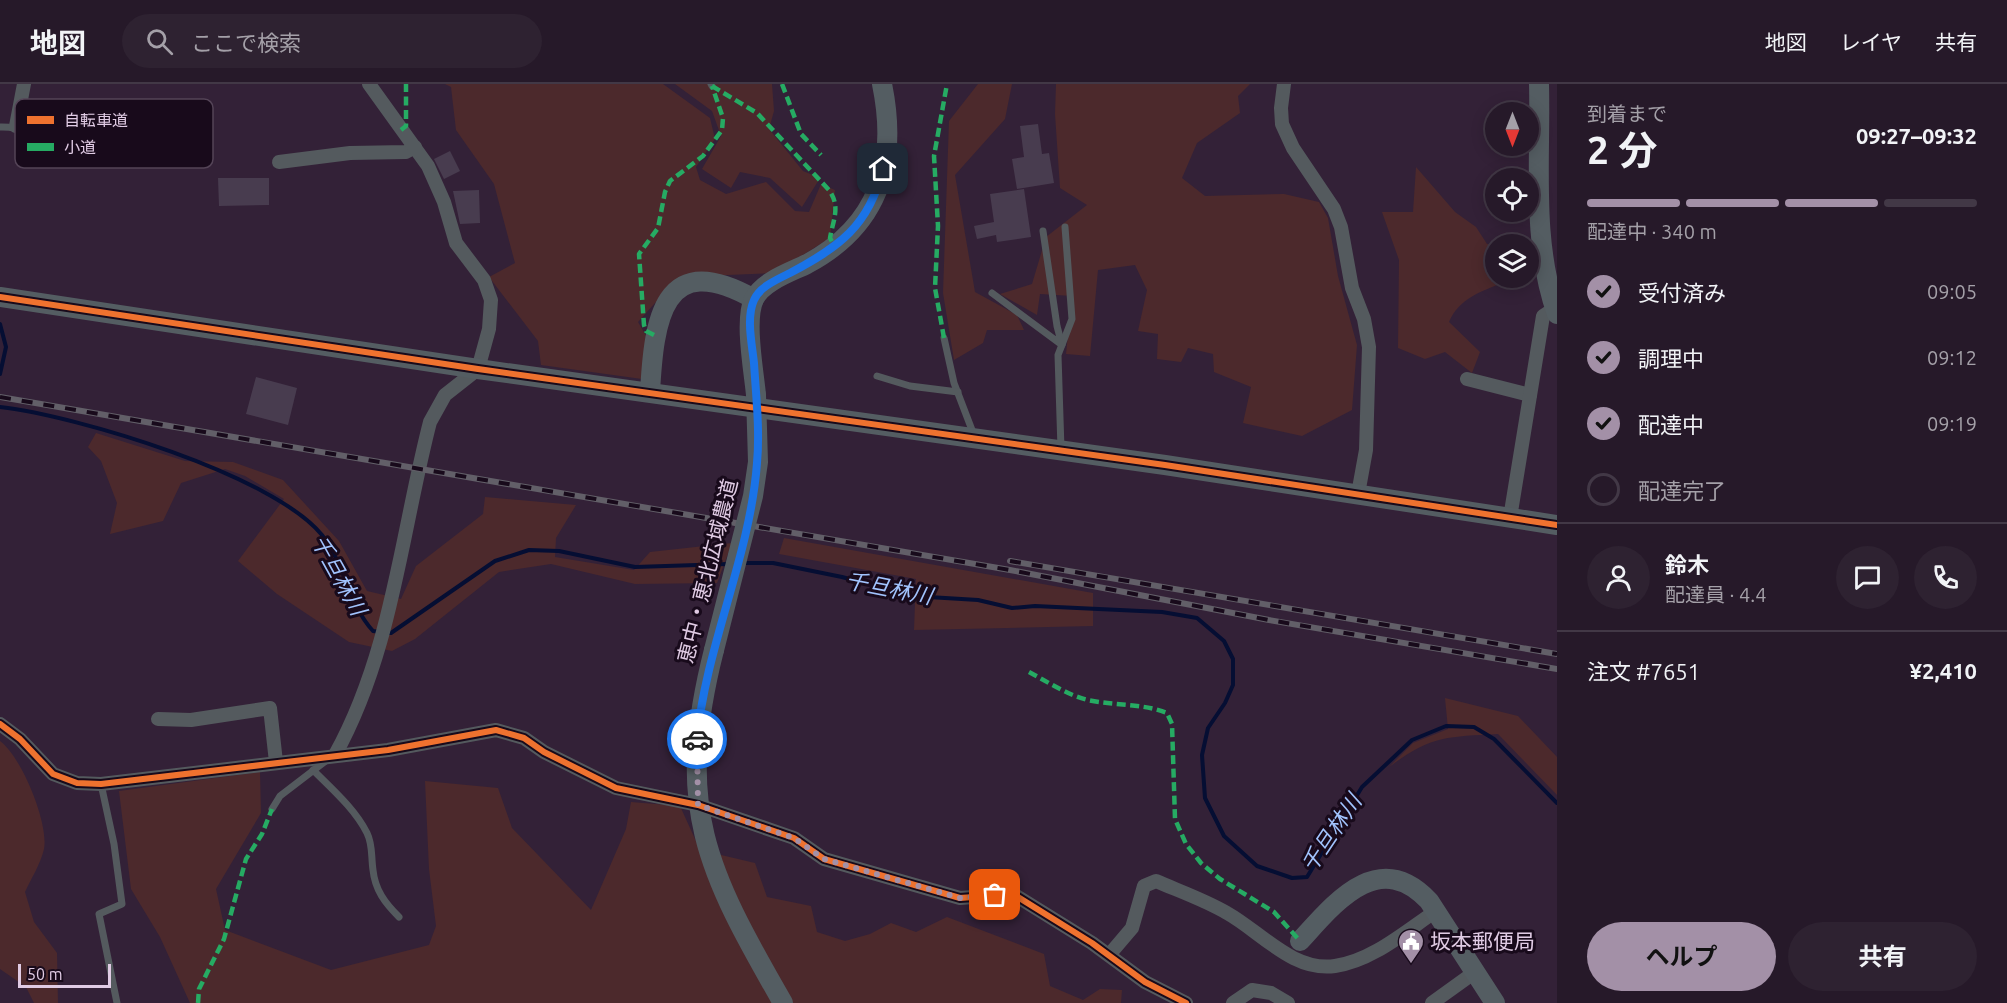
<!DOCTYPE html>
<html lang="ja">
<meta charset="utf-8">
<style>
:root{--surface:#261929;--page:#2e2231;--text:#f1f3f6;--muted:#a4a0a8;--line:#423846;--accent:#a390a7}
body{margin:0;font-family:Ubuntu,"Noto Sans JP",sans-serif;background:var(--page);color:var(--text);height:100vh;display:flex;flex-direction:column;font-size:22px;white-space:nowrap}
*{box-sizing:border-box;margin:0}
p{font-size:20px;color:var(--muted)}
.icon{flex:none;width:33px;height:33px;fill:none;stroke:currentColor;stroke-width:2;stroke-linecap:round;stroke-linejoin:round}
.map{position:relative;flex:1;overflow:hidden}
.side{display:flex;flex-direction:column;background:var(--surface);width:450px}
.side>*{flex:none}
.needle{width:39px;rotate:180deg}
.controls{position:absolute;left:1485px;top:18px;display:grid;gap:12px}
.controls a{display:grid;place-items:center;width:54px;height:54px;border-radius:50%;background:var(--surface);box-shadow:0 3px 15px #0003,0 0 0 2px var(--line);font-size:30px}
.scale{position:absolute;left:18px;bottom:15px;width:93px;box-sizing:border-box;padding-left:6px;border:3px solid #e0cbe4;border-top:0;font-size:16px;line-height:21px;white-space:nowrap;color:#e0cbe4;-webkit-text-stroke:4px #180a1b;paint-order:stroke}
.pin{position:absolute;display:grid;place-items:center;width:51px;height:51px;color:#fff;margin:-26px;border-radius:12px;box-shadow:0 3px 9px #0006}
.courier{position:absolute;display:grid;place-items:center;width:60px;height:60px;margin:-30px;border:4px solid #1a73e8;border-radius:50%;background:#fff;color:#222;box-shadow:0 2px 8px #0007}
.headline em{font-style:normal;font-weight:700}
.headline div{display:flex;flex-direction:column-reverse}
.headline{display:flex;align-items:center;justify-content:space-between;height:102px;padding:0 30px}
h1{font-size:39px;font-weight:700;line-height:45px}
.bar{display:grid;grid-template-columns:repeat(4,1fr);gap:9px 6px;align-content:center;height:72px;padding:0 30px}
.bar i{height:8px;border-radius:4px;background:var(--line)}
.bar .active{background:var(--accent)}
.bar p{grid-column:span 4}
.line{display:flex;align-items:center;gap:15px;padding:0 30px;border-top:2px solid var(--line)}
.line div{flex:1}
.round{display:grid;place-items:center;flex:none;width:63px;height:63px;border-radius:32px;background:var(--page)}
ol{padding:0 30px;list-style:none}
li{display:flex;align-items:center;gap:18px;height:66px}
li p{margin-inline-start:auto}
li .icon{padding:6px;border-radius:50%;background:var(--accent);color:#111;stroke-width:4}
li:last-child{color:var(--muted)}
li i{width:33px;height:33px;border:3px solid var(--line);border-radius:50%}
.primary-button{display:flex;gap:12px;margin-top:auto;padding:12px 30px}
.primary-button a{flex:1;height:69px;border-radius:36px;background:var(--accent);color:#111;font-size:24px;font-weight:700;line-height:69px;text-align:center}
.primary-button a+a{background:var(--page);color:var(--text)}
header{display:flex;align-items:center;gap:36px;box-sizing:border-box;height:84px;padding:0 30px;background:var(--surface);border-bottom:2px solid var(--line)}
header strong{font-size:28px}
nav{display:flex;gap:33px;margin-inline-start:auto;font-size:21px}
.search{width:420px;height:54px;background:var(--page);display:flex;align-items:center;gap:15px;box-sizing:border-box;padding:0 21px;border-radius:33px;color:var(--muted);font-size:22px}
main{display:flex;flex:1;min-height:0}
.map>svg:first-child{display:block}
.green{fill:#4c292c}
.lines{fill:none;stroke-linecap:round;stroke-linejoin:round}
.stream{stroke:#050e33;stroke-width:4}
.building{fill:#483c4f}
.lane{stroke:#545a5e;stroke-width:7}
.street{stroke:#545a5e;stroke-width:14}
.secondary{stroke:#545d62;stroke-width:20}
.rail-casing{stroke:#625f68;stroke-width:6}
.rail{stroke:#180a1b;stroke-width:4;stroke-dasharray:11;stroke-linecap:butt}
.secondary-bridge{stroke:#545d62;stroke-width:20}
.quiet{stroke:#26ab63;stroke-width:4.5;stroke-dasharray:9 4.5;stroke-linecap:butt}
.cycleway-casing{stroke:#180a1b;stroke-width:10}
.cycleway{stroke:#ef722f;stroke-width:6}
.done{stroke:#a390a7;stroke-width:6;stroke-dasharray:0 10.8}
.route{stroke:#1a73e8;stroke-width:8}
.labels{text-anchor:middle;stroke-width:6;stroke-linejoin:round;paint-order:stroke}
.street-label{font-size:21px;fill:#e0cbe4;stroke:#180a1b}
.poi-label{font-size:21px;fill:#e0cbe4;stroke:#180a1b;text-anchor:start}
.water-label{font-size:22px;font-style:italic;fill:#a1c3fd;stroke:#180a1b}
.key{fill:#180a1b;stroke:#544457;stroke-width:1.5}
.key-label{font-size:16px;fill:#e0cbe4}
</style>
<header>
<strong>地図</strong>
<div class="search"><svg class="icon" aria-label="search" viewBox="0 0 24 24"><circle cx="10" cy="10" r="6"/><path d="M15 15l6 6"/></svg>ここで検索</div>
<nav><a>地図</a><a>レイヤ</a><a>共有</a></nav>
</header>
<main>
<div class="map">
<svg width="1557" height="919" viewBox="0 0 1557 919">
<rect width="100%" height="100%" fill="#332137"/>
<!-- green -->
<g class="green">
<polygon points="445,0 663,0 710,34 715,55 696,83 700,96 726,110 766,98 795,127 809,128 821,100 835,106 830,154 774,189 703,192 672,200 638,238 648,255 642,295 541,281 538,257 489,193 515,179 494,100 456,46 451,3"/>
<polygon points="675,0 772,0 774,27 769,45 803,87 820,94 802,123 770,94 740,88 731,104 702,85 721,52 712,27"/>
<polygon points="978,0 1012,0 1005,35 955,91 975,208 1017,231 1024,246 987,246 983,259 954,276 943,209 949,37"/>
<polygon points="1056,0 1250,0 1238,12 1240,29 1197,59 1182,94 1205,112 1284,110 1319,118 1328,134 1338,192 1357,261 1352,326 1302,352 1243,339 1251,303 1214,288 1213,270 1188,264 1181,278 1157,275 1158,250 1138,247 1147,206 1135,181 1098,186 1090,272 1066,270 1072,212 1040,210 1037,231 1000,210 1032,200 1046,153 1087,121 1060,104 1055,30"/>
<path d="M1416,83L1455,128L1476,143L1487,160L1495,161L1496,194H1505V198C1482,207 1459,214 1449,238L1480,268L1472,289L1445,268L1425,275L1398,264L1399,176L1382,128H1413Z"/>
<polygon points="96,349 185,377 233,378 283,396 339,457 367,507 401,515 416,482 483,430 485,413 576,421 556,454 555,473 634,486 650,468 732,459 717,499 635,500 551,480 499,488 415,555 392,567 349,558 277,510 238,477 284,415 245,392 225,385 181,399 163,437 110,450 117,419 101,377 88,363"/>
<polygon points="784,454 1093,509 1093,542 914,546 916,495 779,470"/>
<path d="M1445,614L1518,632L1557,673V711L1498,650C1447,653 1432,651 1389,683L1413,659L1448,645Z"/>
<path d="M0,657C21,672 49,739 44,765C41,779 31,795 25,808L34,838L57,869L58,919H34L26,903L0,885Z"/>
<polygon points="260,688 261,729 216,805 225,846 331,886 429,861 436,842 429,785 425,697 498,704 512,744 591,826 626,745 631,718 680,722 700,766 755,779 767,813 811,822 817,848 845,857 870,850 891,839 916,848 947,833 1044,870 1050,902 1083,916 1100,905 1122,906 1121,919 190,919 160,853 131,805 119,707"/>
</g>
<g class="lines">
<!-- stream -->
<g class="stream">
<polyline points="0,240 6,263 0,290"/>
<path d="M0,323C78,332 273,391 322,451C345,480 348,520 373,547L380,548"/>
<polyline points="742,479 773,479 842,493 912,512 978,516 1012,524 1035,522 1162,528 1197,534 1224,557 1233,575 1233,601 1225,619 1208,644 1202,671 1205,714 1224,752 1257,782 1292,794 1307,793 1362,703 1412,656 1446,642 1474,643 1494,655 1557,719"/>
<polyline points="387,549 391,549 495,477 529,466 559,467 635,483 728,480"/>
</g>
</g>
<!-- building -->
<g class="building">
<polygon points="1038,40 1042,70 1049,69 1054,99 1017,105 1012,75 1024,73 1020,42"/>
<polygon points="450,67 460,87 444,95 434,75"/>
<polygon points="218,94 269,94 269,121 219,122"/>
<polygon points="1024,105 1031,153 997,158 996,151 977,155 974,142 994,138 990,110"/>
<polygon points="479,106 480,139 460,140 453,107"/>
<polygon points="256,293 297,304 288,341 246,330"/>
</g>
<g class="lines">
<!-- lane -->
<g class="lane">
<polyline points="711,0 712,2"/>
<path d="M0,43C22,42 39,52 60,54C75,55 92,47 106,43"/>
<polyline points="992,209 1062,261 1057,242 1043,147"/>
<polyline points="944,254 954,299 972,346 971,352"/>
<polyline points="877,292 910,302 958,308"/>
<polyline points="1061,365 1058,271 1072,235 1065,143"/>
<path d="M313,686C332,705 355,725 367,749C373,761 371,773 373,786C375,806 385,819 399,833"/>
<polyline points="101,700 114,760 122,820 99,830 117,919"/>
<polyline points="272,725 280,712 327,676"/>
</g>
<!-- street -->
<g class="street">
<polyline points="1284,0 1281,24 1282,40 1293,64 1334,125 1341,143 1352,204 1364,235 1369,263 1366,366 1358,410"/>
<polyline points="16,42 24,0"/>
<polyline points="279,78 350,69 406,68 415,63"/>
<polyline points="1467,295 1530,311"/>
<polyline points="1510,434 1543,232 1555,224"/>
<polyline points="158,635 191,636 270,624 276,678"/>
<polyline points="0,640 20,655 53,690 77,699 101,700 388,666 496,646 524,654 544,668 616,704 698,721 794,754 824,775 960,814 1013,810 1092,859 1145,898 1186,919"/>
<path d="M335,671C392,568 401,450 430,338L445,311L478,285L489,245L491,216L484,196L456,159L444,118L428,82L369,0"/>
<path d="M1109,871L1132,844L1144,802L1156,797C1179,807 1205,816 1227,829C1261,848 1293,888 1335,882C1372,877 1406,847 1436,827"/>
<polyline points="1233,919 1252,906 1271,909 1288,919"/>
<polyline points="1432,919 1475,888"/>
</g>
<!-- secondary -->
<g class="secondary">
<path d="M1539,0C1541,77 1531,157 1557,230"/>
<polyline points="0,213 478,285 1165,381 1557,441"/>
<path d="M650,308C654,237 662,163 754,215"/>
<path d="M756,311C754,288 744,236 754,215C763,197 791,188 807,180C880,141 898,78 882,0"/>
<path d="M714,566C674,723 706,785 783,919"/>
<path d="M1300,857C1334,820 1378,763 1429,817L1495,919"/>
</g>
<defs>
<g id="rail">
<polyline points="0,313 1010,486 1269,536 1557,585"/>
<polyline points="1010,477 1557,570"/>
</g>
</defs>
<!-- rail casing -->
<use href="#rail" class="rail-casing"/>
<!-- rail -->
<use href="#rail" class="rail"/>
<!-- secondary-bridge -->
<polyline class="secondary-bridge" points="714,566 753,412 758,378 756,311"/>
<!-- quiet -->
<g class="quiet">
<polyline points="782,0 801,50 821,71"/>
<path d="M712,2L757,29L829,106C841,123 833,136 830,154L835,163"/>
<polyline points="401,46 406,42 406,0"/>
<polyline points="654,251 646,247 644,241 639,170 658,144 665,108 670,97 703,72 722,46 723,34 712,2"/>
<polyline points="944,254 935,204 938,142 934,72 947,0"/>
<path d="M1029,588C1048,598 1067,611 1088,616C1115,622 1142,619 1167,629L1172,640L1175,735L1186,760L1201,779L1220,795L1274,828L1300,857"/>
<polyline points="198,919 199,905 224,855 246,775 262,750 272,725"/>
</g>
<defs>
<g id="cycleway">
<polyline points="0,213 478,285 1165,381 1557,441"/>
<polyline points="0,640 20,655 53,690 77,699 101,700 388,666 496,646 524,654 544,668 616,704 698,721 794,754 824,775 960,814 1013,810 1092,859 1145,898 1186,919"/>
</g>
</defs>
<!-- cycleway casing -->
<use href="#cycleway" class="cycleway-casing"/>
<!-- cycleway -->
<use href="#cycleway" class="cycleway"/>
</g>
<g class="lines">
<!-- done -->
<polyline class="done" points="697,655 698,721 794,754 824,775 960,814 995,811"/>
<!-- route -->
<path class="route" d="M697,655C706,561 750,473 757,379C760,346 756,312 754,279C752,260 746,234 754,216C759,203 778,195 790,189C839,163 869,142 883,85"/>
</g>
<!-- icons -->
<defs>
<symbol id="civic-pin" viewBox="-11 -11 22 30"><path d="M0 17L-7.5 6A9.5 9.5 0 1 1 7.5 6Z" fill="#a390a7" stroke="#180a1b"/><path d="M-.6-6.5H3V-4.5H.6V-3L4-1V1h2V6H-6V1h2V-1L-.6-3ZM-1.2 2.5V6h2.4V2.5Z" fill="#fff"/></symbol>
</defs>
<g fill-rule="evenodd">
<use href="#civic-pin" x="1396" y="843" width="30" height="40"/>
</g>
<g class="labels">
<!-- street labels -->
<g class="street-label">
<text transform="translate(708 487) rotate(-76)" y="7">恵中・恵北広域農道</text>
</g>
<!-- poi labels -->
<g class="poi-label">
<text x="1430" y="865">坂本郵便局</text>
</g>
<!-- water labels -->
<g class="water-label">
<text transform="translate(339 491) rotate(61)" y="8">千旦林川</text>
<text transform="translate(889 504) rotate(11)" y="8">千旦林川</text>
<text transform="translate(1331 749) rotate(-56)" y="8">千旦林川</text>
</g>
</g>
<!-- legend -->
<rect x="15" y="15" width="198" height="69" rx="9" class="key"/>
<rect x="27" y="32" width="27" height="8" fill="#ef722f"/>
<rect x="27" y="59" width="27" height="8" fill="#26ab63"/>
<g class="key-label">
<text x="64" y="42">自転車道</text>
<text x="64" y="69">小道</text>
</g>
</svg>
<div class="controls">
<a><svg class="needle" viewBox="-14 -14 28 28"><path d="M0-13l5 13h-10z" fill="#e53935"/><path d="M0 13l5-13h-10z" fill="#a4a0a8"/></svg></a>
<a><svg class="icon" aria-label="locate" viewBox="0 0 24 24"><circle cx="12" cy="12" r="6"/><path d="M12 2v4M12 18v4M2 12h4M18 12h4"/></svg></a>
<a><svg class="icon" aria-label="layers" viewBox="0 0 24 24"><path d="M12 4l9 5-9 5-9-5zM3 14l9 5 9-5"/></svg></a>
</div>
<div class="scale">50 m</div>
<div class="pin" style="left:995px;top:811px;background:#ea580c"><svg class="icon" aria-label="bag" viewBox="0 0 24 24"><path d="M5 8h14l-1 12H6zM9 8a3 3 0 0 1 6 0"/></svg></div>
<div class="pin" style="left:883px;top:85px;background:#1f2937"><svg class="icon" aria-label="home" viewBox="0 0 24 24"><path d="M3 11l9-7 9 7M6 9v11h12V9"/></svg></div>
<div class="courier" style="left:697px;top:655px"><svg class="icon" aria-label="car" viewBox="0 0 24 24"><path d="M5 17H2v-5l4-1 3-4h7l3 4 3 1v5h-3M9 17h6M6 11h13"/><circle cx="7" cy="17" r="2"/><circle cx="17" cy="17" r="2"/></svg></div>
</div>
<section class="side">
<div class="headline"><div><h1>2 分</h1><p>到着まで</p></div><em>09:27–09:32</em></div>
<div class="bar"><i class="active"></i><i class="active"></i><i class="active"></i><i></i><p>配達中 · 340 m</p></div>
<ol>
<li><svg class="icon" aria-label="check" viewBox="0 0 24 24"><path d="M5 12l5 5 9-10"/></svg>受付済み<p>09:05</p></li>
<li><svg class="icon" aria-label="check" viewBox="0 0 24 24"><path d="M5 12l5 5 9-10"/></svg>調理中<p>09:12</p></li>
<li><svg class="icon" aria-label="check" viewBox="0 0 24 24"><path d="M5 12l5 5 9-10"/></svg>配達中<p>09:19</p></li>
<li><i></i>配達完了</li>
</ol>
<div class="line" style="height:108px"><a class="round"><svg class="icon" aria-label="person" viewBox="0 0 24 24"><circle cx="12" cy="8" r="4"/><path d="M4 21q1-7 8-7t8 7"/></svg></a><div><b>鈴木</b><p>配達員 · 4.4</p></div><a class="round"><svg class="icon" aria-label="chat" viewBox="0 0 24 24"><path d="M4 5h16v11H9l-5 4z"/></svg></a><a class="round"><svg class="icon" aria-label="phone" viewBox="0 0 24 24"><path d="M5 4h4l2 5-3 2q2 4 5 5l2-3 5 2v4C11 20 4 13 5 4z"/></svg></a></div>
<div class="line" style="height:78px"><div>注文 #7651</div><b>¥2,410</b></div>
<div class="primary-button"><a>ヘルプ</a><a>共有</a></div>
</section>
</main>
